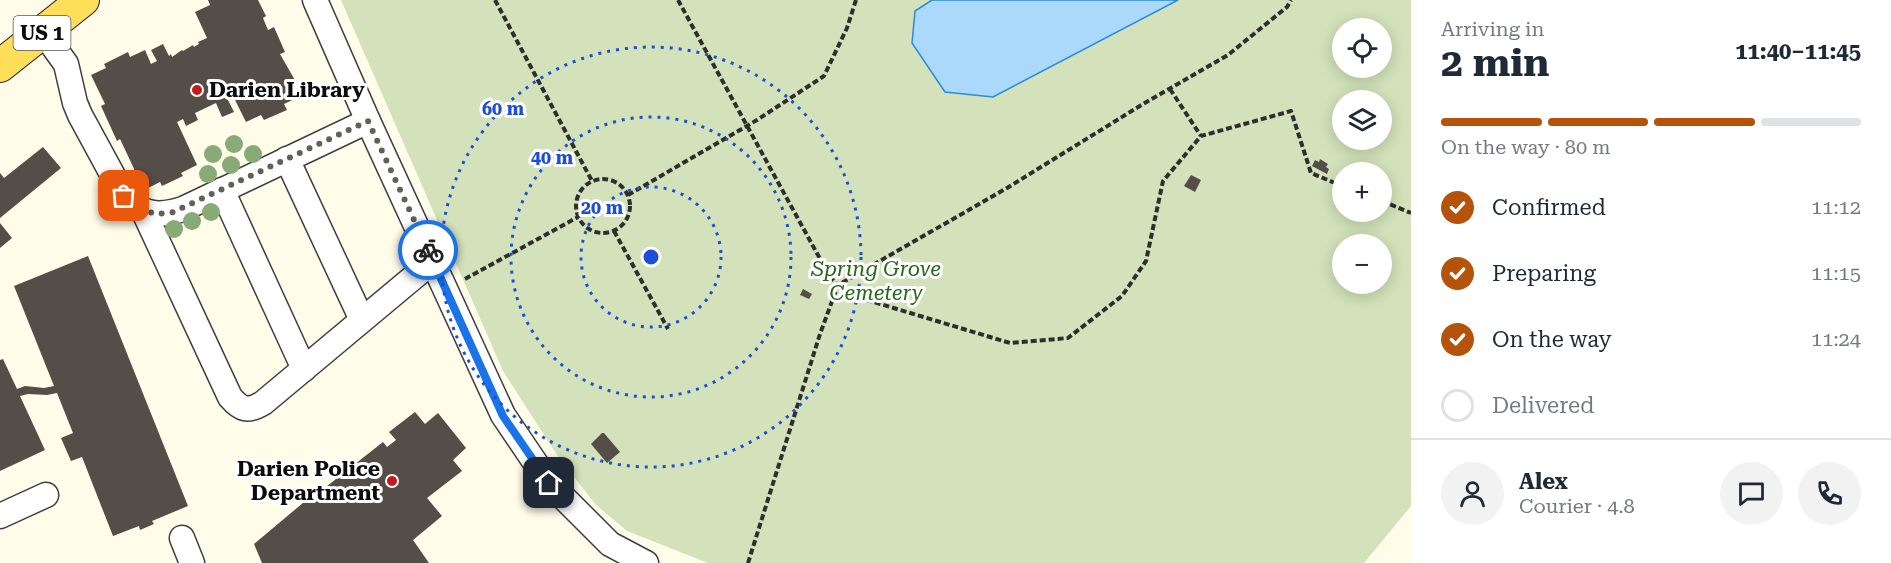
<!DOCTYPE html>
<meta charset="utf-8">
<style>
:root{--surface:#fff;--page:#f2f2f3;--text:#1f2937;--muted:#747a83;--line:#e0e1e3;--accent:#b45309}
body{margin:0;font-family:"Roboto Serif",serif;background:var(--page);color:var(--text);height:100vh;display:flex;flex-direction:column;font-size:22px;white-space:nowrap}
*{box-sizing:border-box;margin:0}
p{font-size:20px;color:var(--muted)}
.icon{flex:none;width:33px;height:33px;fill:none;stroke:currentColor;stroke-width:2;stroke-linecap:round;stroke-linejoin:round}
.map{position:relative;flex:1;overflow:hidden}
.side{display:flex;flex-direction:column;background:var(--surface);width:480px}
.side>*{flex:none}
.buttons{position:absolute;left:1332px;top:18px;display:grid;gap:12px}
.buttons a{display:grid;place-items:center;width:60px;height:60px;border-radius:50%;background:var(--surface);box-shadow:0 3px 15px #0003;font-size:30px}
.pin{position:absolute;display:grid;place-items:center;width:51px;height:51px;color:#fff;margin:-26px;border-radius:12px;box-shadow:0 3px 9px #0006}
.courier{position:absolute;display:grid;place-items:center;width:60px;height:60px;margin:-30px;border:4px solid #1a73e8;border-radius:50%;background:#fff;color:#222;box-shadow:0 2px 8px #0007}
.headline em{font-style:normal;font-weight:700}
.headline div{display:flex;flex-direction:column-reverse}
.headline{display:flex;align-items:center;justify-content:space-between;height:102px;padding:0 30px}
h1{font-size:39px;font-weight:700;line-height:45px}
.bar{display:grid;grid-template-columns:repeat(4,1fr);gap:9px 6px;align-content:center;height:72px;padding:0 30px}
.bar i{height:8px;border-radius:4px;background:var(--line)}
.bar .active{background:var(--accent)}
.bar p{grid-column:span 4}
.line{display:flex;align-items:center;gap:15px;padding:0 30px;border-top:2px solid var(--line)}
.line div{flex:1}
.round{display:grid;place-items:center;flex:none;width:63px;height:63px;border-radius:32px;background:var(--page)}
ol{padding:0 30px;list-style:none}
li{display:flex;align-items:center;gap:18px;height:66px}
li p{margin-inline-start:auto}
li .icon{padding:6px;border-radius:50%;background:var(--accent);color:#fff;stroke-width:4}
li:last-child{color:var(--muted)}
li i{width:33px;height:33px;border:3px solid var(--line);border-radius:50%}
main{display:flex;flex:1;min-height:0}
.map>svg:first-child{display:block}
.cemetery{fill:#d3e2ba;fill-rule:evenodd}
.water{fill:#abd9fb;stroke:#2c8bd7;stroke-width:1.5}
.building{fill:#554d47}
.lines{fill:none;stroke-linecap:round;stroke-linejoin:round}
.minor-casing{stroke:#3f3f3f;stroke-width:27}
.major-casing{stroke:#1d1d1d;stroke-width:34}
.path{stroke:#2e2e2e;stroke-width:4;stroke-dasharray:6 3;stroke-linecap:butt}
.minor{stroke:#fff;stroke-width:24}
.major{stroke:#ffde5a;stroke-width:32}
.tree{fill:#87aa76}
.done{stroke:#61605a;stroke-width:6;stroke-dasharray:0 10.8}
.route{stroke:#1a73e8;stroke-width:8}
.ring{fill:none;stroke:#1d4ed8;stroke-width:3;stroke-dasharray:3 6}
.poi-dot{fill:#c51a1b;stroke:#fff;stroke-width:2}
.labels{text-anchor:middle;stroke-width:6;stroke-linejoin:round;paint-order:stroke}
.shield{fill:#fff;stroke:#555;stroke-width:1.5}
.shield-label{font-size:20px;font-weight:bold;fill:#0c0c0c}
.poi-label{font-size:21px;font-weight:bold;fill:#0c0c0c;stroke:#fff;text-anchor:start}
.park-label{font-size:21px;font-style:italic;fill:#256718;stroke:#fff}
.centre{fill:#1d4ed8;stroke:#fff;stroke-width:3}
.ring-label{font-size:18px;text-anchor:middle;font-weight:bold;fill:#1d4ed8;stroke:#fff;stroke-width:6;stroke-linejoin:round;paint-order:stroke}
</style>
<main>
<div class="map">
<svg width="1411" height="563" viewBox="0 0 1411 563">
<rect width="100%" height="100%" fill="#fffcea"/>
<!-- cemetery -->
<path class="cemetery" d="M341,0H1411V506L1364,563H708L627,531L595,504L555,452L503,371ZM1342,28H1382V68H1342ZM1342,100H1382V140H1342ZM1342,172H1382V212H1342ZM1342,244H1382V284H1342Z"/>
<!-- water -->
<polygon class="water" points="932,0 1178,0 993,97 945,92 912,43 915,11"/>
<!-- building -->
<g class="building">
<polygon points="208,0 258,0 266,16 263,18 268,30 274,27 285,52 280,54 296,82 293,84 299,97 284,104 287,110 264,120 261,115 246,122 233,96 227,98 234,112 222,117 216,103 195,113 198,120 186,126 183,119 177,122 197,165 181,173 183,176 162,186 160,182 144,190 120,139 117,141 101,106 105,104 91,75 106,68 104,64 128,52 130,57 145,50 151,64 157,61 151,50 163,44 169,56 171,54 172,57 182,50 183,51 193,45 194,47 199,44 198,42 207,38 195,12 210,5"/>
<polygon points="43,147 61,168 0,218 0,173 4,178"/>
<polygon points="1320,159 1328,164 1326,167 1329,169 1327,174 1312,166 1315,160 1319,162"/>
<polygon points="1191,175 1201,180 1195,192 1184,186"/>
<polygon points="0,223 12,238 0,248"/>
<polygon points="88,256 188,506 152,521 154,524 140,530 139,526 113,536 82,457 71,461 61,438 73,433 57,393 47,395 28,394 20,396 45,450 0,471 0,360 3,359 17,389 25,386 44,388 54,386 14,286"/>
<polygon points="803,289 812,294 809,299 800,295"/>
<polygon points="415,412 425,424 438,413 466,448 453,460 462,471 427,498 442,516 413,540 429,563 262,563 254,544 316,492 317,494 383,442 387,447 396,440 389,432"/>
<polygon points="602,433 604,433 620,452 607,463 591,444"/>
</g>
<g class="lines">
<defs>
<g id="minor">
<polyline points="315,0 368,121 503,415 549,483 610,544 646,563"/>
<path d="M43,32L66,64L75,103L80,115L124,196C141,215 159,217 183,209L368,121"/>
<polyline points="287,159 362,320"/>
<polyline points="222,190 304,369"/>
<path d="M144,212L230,397C241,410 248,412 263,403L433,261"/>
<polyline points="0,516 46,495"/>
<polyline points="182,538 192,563"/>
</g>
<polyline id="major" points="0,66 83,0"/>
</defs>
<!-- minor casing -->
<use href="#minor" class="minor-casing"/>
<!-- major casing -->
<use href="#major" class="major-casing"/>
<!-- path -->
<g class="path">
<polyline points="495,0 592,181"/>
<polyline points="678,0 830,277 847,294 1010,343 1068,338 1122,296 1146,261 1163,181 1201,136 1291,111 1311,173 1342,186"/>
<polyline points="1170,89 1201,136"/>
<circle cx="603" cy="206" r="27"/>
<polyline points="628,195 757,120 824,76 847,28 856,0"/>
<polyline points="1382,201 1411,213"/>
<polyline points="614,231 668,329"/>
<polyline points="465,279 578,217"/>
<polyline points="748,563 820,334 838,285 1007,188 1143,104 1228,55 1287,7 1291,0"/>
</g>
<!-- minor -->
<use href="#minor" class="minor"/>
<!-- major -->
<use href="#major" class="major"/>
</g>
<!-- trees -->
<g class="tree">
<circle cx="234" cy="144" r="9"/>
<circle cx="213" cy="154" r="9"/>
<circle cx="253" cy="154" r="9"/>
<circle cx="231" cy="165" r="9"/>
<circle cx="208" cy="174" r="9"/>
<circle cx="211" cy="212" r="9"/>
<circle cx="192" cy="221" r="9"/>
<circle cx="174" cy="229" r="9"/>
</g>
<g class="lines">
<!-- done -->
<path class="done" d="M124,196C137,211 151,215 171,213L368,121L428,250"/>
<!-- route -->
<polyline class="route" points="428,250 503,416 549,483"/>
</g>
<!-- distance rings -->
<g class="ring">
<circle cx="651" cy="257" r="70"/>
<circle cx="651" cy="257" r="140"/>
<circle cx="651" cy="257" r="210"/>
</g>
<!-- markers -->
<g class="poi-dot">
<circle cx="197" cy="90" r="6"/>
<circle cx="392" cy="481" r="6"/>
</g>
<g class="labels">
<!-- shield labels -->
<rect class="shield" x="13.5" y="16" width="57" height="34" rx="4.5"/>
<g class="shield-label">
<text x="42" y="40">US 1</text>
</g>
<!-- poi labels -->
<g class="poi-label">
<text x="209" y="97">Darien Library</text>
<text x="380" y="476" text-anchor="end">Darien Police<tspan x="380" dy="24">Department</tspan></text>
</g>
<!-- park labels -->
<g class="park-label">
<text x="876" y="276">Spring Grove<tspan x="876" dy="24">Cemetery</tspan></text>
</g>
</g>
<circle cx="651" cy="257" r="9" class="centre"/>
<g class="ring-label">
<text x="503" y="115">60 m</text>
<text x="552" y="164">40 m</text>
<text x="602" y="214">20 m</text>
</g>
</svg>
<div class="buttons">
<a><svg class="icon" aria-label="locate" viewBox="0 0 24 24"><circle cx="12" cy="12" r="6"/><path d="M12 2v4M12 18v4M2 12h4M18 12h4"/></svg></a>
<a><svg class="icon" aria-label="layers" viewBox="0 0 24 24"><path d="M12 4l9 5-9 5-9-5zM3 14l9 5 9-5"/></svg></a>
<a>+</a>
<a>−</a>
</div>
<div class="pin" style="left:124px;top:196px;background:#ea580c"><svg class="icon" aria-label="bag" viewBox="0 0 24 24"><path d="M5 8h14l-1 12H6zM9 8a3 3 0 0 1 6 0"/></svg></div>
<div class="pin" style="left:549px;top:483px;background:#1f2937"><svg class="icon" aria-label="home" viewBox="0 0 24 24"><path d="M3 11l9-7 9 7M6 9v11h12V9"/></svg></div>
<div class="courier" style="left:428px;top:250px"><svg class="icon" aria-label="bike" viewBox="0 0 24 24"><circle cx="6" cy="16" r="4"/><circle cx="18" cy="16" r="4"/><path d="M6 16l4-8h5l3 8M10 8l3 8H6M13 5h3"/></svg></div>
</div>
<section class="side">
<div class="headline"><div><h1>2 min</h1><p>Arriving in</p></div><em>11:40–11:45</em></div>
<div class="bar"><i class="active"></i><i class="active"></i><i class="active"></i><i></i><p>On the way · 80 m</p></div>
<ol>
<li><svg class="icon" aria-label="check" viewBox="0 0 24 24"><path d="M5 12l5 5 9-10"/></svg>Confirmed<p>11:12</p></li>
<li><svg class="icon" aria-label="check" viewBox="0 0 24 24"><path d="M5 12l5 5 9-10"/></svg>Preparing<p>11:15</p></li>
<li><svg class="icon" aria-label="check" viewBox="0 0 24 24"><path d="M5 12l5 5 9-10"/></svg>On the way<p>11:24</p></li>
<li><i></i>Delivered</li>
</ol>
<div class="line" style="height:108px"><a class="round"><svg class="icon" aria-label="person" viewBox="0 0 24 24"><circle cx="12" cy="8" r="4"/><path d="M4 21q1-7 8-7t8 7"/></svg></a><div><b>Alex</b><p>Courier · 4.8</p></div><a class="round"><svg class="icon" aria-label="chat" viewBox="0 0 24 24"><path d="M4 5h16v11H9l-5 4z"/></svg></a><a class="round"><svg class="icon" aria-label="phone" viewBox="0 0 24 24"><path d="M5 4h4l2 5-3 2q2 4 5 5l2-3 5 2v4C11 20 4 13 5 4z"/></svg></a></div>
</section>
</main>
